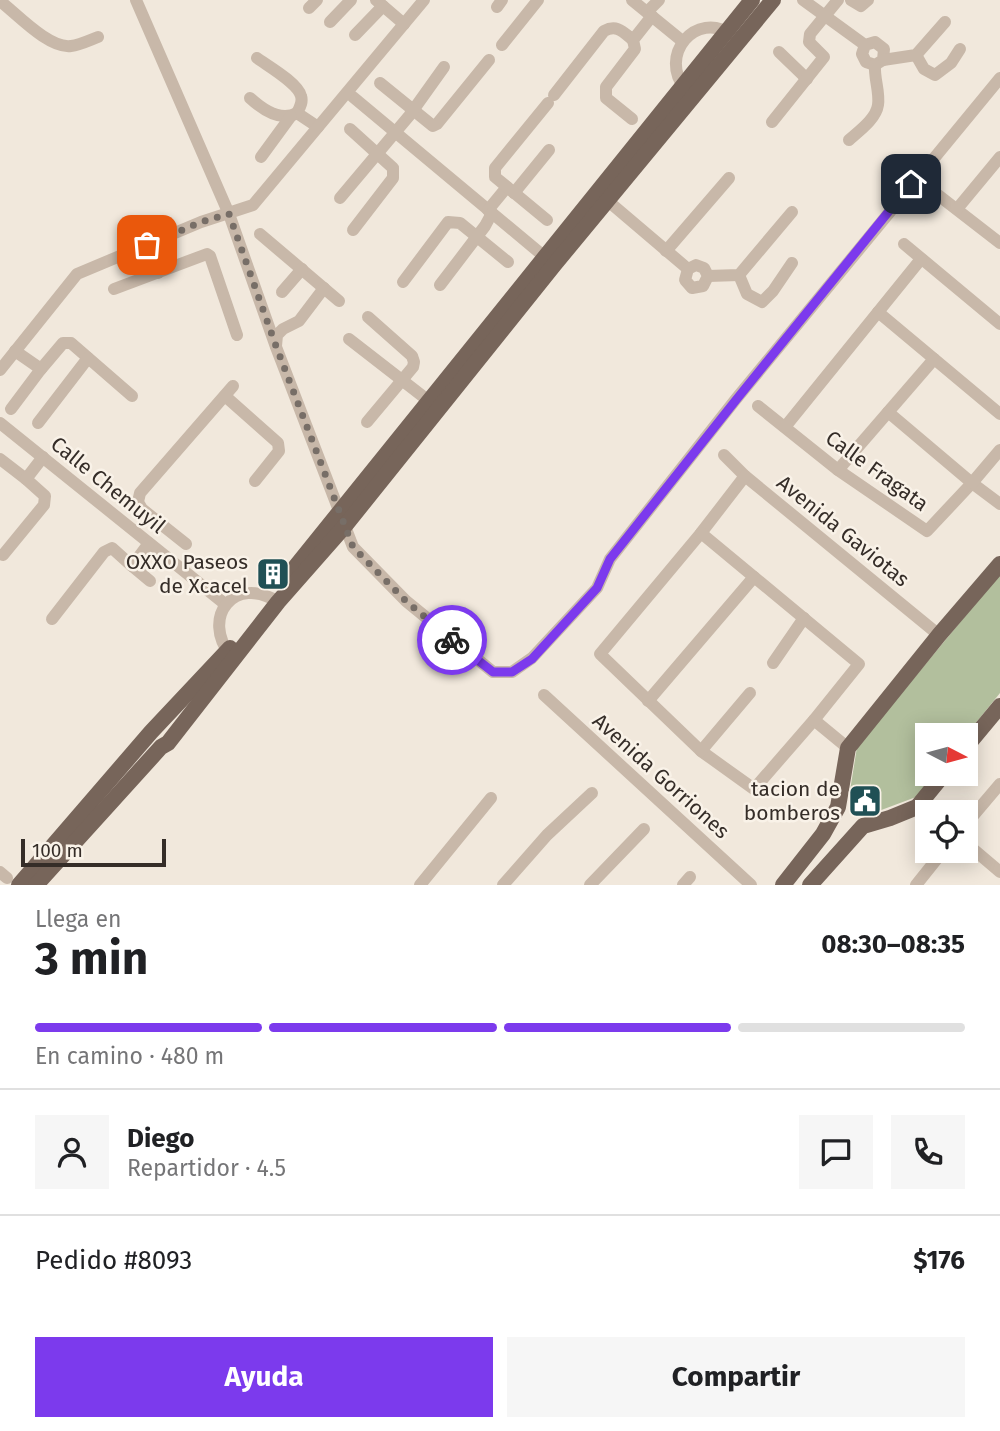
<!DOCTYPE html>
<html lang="es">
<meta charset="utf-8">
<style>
:root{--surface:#fff;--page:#f6f6f6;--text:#202124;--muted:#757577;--line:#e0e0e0;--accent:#7c3aed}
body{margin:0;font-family:"Fira Sans",sans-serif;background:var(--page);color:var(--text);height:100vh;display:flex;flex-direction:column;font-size:26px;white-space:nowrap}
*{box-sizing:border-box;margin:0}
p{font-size:23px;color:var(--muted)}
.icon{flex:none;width:38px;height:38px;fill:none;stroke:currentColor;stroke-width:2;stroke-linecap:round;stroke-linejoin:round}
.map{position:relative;height:885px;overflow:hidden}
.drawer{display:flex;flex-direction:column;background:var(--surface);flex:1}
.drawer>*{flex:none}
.needle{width:46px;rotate:96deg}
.controls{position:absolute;left:915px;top:723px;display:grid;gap:14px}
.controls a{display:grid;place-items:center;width:63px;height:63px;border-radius:0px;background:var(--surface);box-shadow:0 4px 18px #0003;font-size:35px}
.scale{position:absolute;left:21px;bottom:18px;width:145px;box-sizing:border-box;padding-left:7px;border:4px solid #352d28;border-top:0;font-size:19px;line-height:24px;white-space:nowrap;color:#352d28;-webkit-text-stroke:5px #f9f2e8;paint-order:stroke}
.pin{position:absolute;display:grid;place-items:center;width:60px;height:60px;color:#fff;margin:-30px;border-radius:14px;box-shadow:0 4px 10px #0006}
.courier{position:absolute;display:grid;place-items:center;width:70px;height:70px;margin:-35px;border:5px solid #7c3aed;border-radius:50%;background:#fff;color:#222;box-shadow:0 2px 9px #0007}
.overview em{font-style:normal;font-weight:700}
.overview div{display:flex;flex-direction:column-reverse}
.overview{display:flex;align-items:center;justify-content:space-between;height:119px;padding:0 35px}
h1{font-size:46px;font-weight:700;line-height:52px}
.bar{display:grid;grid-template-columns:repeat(4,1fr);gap:10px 7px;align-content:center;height:84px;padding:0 35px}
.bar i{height:9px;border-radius:5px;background:var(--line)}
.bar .current{background:var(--accent)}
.bar p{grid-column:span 4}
.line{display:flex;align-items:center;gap:18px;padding:0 35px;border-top:2px solid var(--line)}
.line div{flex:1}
.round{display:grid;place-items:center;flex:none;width:74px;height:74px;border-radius:0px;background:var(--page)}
.action{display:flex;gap:14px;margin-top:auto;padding:14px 35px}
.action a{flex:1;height:80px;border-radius:0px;background:var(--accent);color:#fff;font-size:28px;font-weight:700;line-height:80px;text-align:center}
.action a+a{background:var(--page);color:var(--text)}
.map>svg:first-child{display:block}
.green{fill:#b2bf9d}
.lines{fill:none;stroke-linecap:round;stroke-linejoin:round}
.minor{stroke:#c8b8a9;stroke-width:12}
.major{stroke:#77655a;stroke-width:16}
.done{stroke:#776e67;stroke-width:7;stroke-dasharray:0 12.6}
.route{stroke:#7c3aed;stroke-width:9}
.labels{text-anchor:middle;stroke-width:5;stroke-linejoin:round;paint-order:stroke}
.street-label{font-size:21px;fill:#352d28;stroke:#f9f2e8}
.poi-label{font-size:21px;fill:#352d28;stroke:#f9f2e8;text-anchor:end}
</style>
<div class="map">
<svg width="1000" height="885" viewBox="0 0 1000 885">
<rect width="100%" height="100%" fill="#f1e8dc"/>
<!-- green -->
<polygon class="green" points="1000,574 1000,693 966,735 928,735 928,774 935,774 916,797 868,815 858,813 849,797 857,747"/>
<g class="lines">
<!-- minor -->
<g class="minor">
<polyline points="136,0 229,214 276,347 353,547 406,601 493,672 512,672 532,658 597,588 610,559 736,399 1000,78"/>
<polyline points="376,0 404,24"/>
<polyline points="632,0 681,40"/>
<polyline points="803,0 865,45 875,42 884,49 883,60 875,65 866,62 862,54 865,45"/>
<polyline points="851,0 861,6 868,0"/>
<path d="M0,1C17,14 49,49 71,46C80,45 90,40 98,37"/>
<polyline points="497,7 502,0"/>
<polyline points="309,8 317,0"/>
<polyline points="647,12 659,0"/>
<polyline points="330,22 351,0"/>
<polyline points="355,35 383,6"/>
<polyline points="502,45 538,0"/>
<polyline points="779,52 807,79"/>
<polyline points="916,55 924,69 935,75 951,63 960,49"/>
<path d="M257,58C268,66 298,83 301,96C303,102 300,107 297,113L318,127"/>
<polyline points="883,60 916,55 945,22"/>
<polyline points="380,83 433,126 437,124 489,60"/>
<path d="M686,90C657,56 696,9 732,35"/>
<path d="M554,95L604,31C617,24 623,32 633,40"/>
<polyline points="353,97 552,263"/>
<path d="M250,98C262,109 281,122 297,113"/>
<polyline points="632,119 606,98 606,87 635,49 633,40 652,16"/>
<polyline points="772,122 824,57 809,42 810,34 838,0"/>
<polyline points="350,129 393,168 393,178 353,230"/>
<path d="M849,140C859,131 876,119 878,105C880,92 874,79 875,65"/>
<polyline points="261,157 291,116"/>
<polyline points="514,193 549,150"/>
<polyline points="938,195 1000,243"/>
<polyline points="340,198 409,116 444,67"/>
<polyline points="608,201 688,269"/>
<polyline points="957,209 1000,157"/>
<polyline points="488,210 507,187"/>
<polyline points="547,220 495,177 495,168 548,103"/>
<polyline points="260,234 339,301"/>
<polyline points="904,244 1000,324"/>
<polyline points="147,245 158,273"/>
<polyline points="666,251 729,178"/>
<polygon points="696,265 704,268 708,276 703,286 692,288 685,280 688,269"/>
<polyline points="739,275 747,294 762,302 773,291 792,263"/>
<polyline points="708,276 739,275 792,212"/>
<polyline points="403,282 448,222 460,223 508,262"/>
<polyline points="440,285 485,226 492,213"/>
<polyline points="114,289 207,254 210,256 237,335"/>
<polyline points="282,292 302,269"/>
<polyline points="878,312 1000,414"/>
<polyline points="349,339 434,405"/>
<polyline points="276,346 277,335 283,329 299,321 324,288"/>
<polyline points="15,351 41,369 63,343 71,343 132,396"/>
<polyline points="0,370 77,274 201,222 253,205 424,0"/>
<polyline points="225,396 278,443 279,451 255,481"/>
<polyline points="758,406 838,470 927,531 972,483 1000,504"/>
<polyline points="11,409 41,369"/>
<polyline points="888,412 972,483 1000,450"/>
<polyline points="367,422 413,367 414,362 412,356 368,317"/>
<polyline points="0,423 225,604"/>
<polyline points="38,423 88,358"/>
<polyline points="785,427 921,259"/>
<polyline points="724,455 745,476 939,635"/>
<polyline points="0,459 26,479"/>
<polyline points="838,470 934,359"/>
<polyline points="745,476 701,533 600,654 701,751 754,789 814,720 848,748"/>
<polyline points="701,533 859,664 814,720"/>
<polyline points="149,543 132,566 150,581"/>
<polyline points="186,544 142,509 138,502 140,493 233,386"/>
<polyline points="3,555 44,505 45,496 26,479 43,457"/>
<polyline points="52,619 104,552 112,548 132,566"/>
<path d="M231,656C200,617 235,574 278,602"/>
<polyline points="773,663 804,618"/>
<polyline points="544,695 751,885"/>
<polyline points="648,701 754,577"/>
<polyline points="701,751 750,693"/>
<polyline points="966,824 1000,784"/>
<polyline points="966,843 1000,872"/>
<polyline points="0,872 7,878"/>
<polyline points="420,885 491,798"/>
<polyline points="503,885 547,835 592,793"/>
<polyline points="590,885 644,829"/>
<polyline points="683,885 690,877"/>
<polyline points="916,885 944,850"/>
</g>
<!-- major -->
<g class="major">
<polyline points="288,576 752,0"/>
<polyline points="966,747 1000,706"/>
<polyline points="19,885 151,732 230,648"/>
<polyline points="36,885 161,747 168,743 278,602 344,527 554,265 773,0"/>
<polyline points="783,885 823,834 838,807 848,748 939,635 1000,564"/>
<polyline points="810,885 863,826 890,818 917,807 944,774"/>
</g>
</g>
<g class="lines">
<!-- done -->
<polyline class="done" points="147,245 201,222 229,214 276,346 353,547 406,601 452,640"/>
<!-- route -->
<polyline class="route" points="452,640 493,672 512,672 532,659 597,588 610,559 736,400 911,184"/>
</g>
<!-- icons -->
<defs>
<symbol id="building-square" viewBox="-11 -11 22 22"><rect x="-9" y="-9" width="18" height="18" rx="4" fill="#205055" stroke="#f9f2e8"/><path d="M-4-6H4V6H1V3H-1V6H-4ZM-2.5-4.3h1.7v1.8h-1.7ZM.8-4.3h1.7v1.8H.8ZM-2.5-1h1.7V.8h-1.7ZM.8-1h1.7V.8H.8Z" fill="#fff"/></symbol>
<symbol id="civic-square" viewBox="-11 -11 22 22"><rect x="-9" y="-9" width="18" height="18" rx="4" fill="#205055" stroke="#f9f2e8"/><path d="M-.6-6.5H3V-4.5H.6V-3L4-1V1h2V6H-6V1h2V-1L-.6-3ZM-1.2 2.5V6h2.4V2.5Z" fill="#fff"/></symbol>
</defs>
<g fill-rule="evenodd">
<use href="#building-square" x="254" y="555" width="38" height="38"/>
<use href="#civic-square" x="846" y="782" width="38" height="38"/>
</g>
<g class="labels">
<!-- street labels -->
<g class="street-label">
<text transform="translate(877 471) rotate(36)" y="7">Calle Fragata</text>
<text transform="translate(108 485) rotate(39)" y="7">Calle Chemuyil</text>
<text transform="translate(843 531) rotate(39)" y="7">Avenida Gaviotas</text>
<text transform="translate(661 776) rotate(42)" y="7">Avenida Gorriones</text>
</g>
<!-- poi labels -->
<g class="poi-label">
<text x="248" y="569">OXXO Paseos<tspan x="248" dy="24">de Xcacel</tspan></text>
<text x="840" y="796">tacion de<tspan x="840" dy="24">bomberos</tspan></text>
</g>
</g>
</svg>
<div class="controls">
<a><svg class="needle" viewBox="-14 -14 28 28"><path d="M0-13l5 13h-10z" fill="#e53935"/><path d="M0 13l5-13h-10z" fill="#757577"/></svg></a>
<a><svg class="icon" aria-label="locate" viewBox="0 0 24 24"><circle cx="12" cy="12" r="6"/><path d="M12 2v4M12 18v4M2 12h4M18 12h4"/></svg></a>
</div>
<div class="scale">100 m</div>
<div class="pin" style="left:147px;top:245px;background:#ea580c"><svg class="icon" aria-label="bag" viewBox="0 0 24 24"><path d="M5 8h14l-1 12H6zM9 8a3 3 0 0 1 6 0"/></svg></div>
<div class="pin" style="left:911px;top:184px;background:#1f2937"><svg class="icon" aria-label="home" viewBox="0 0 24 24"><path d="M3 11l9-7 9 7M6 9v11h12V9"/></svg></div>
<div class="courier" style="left:452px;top:640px"><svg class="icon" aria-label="bike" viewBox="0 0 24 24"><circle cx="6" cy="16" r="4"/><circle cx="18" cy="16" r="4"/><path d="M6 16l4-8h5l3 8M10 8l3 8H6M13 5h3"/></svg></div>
</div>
<section class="drawer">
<div class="overview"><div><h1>3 min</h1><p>Llega en</p></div><em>08:30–08:35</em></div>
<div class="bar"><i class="current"></i><i class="current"></i><i class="current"></i><i></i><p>En camino · 480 m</p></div>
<div class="line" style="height:126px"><a class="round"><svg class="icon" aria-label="person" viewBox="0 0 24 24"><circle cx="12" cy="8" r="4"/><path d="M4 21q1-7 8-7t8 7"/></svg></a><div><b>Diego</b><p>Repartidor · 4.5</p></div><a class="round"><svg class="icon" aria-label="chat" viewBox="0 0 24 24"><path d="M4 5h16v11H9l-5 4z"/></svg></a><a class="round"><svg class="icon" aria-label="phone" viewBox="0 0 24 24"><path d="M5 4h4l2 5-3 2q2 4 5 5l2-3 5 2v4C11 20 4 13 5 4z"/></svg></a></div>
<div class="line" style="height:91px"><div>Pedido #8093</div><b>$176</b></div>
<div class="action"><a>Ayuda</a><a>Compartir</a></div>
</section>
